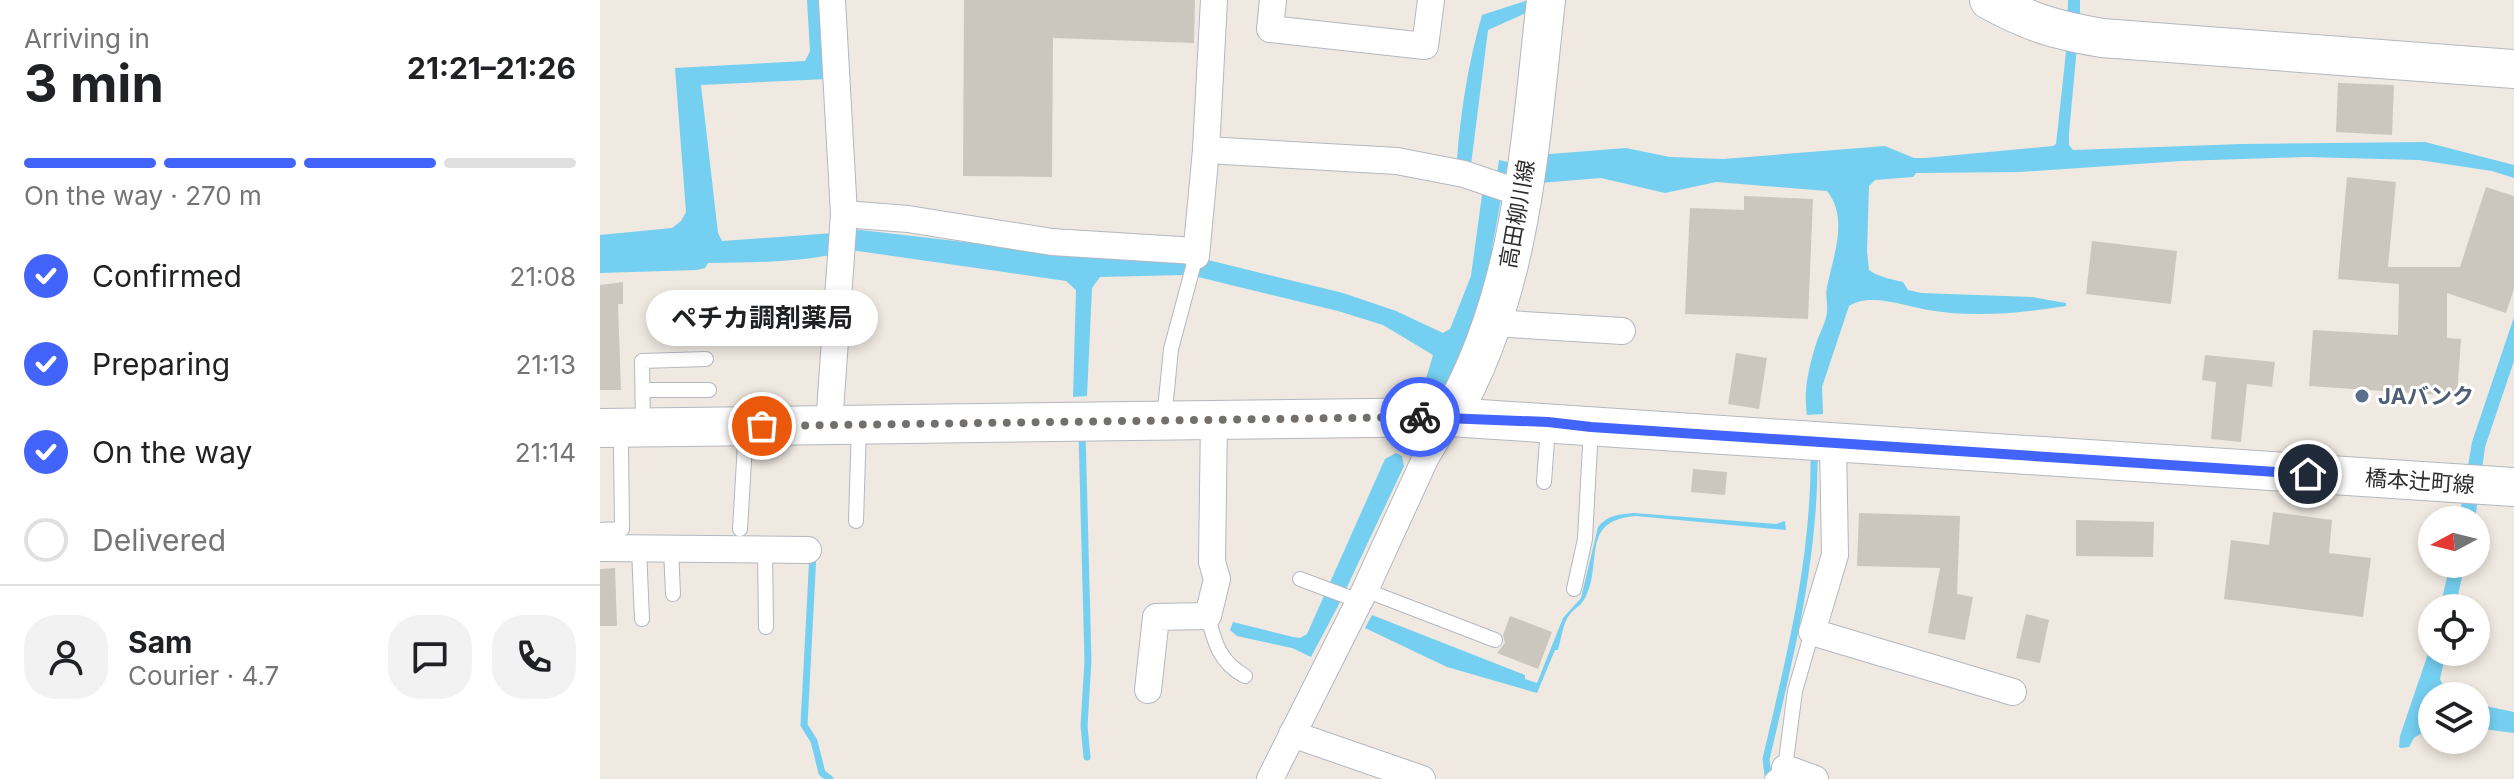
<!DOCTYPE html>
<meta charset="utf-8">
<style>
:root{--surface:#fff;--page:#f2f2f2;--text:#202124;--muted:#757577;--line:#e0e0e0;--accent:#4264fb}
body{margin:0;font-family:Inter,"Noto Sans JP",sans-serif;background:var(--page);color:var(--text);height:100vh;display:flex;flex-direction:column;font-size:30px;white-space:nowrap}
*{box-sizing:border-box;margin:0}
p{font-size:26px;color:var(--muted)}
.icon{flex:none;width:44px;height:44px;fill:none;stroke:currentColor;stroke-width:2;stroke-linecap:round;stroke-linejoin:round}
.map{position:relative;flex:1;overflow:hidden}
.sheet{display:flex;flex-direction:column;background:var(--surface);width:600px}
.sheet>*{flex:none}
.needle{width:52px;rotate:263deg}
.fabs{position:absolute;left:1818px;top:506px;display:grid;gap:16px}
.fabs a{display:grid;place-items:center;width:72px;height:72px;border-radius:50%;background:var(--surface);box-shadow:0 4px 12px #0003;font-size:40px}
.pin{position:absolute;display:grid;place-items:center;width:68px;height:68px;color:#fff;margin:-34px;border:4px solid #fff;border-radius:50%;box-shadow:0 2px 8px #0007}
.courier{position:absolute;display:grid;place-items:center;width:80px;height:80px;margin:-40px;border:6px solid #4264fb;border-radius:50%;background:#fff;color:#222;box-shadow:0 2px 10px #0007}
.bubble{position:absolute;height:56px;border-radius:28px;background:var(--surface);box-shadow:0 4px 12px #0003;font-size:26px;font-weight:700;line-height:56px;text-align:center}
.overview em{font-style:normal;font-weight:700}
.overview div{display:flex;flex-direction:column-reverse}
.overview{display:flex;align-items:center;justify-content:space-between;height:136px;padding:0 24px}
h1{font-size:52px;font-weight:700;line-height:60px}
.bar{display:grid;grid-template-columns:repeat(4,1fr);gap:12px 8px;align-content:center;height:96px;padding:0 24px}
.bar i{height:10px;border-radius:6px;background:var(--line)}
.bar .active{background:var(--accent)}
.bar p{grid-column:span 4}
.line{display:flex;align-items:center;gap:20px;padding:0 24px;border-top:2px solid var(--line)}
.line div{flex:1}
.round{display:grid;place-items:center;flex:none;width:84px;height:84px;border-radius:32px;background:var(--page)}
ol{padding:0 24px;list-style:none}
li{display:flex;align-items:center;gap:24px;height:88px}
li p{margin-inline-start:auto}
li .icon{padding:8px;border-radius:50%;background:var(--accent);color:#fff;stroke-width:4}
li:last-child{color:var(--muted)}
li i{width:44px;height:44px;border:4px solid var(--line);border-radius:50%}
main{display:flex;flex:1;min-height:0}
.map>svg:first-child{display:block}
.water{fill:#75cff0}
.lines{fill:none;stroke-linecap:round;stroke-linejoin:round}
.stream{stroke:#75cff0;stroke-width:7}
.building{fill:#cbc7bf}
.lane-casing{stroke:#b4b7c1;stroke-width:16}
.street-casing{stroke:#b4b7c1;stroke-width:28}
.secondary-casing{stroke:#b4b7c1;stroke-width:40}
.lane{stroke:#fff;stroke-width:14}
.street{stroke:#fff;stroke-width:26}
.secondary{stroke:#fff;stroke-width:38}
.done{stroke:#726f6d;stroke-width:8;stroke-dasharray:0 14.4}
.route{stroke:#4264fb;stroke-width:10}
.service-dot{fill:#5c6f8a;stroke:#fff;stroke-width:3}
.labels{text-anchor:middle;stroke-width:6;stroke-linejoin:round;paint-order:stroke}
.street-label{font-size:22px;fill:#2e2e2e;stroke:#fff}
.service-label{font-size:22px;font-weight:bold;fill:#4e5e75;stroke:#fff;text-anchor:start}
</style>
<main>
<section class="sheet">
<div class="overview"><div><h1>3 min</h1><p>Arriving in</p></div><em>21:21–21:26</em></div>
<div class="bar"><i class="active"></i><i class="active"></i><i class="active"></i><i></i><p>On the way · 270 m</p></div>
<ol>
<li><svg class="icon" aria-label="check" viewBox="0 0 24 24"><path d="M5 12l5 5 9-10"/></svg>Confirmed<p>21:08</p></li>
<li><svg class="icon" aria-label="check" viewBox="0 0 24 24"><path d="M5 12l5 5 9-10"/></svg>Preparing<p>21:13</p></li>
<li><svg class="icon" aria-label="check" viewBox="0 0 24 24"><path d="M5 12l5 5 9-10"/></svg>On the way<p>21:14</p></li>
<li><i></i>Delivered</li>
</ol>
<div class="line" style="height:144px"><a class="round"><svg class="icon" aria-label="person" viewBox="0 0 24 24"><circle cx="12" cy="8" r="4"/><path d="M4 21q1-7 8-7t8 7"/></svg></a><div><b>Sam</b><p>Courier · 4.7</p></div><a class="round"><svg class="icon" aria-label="chat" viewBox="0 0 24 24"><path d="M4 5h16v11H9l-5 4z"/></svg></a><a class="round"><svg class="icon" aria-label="phone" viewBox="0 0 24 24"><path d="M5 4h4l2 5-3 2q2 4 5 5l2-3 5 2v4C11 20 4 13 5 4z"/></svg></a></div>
</section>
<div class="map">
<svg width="1914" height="779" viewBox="0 0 1914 779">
<rect width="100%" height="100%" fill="#efe9e1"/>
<!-- water -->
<g class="water">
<path d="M207,0H224L228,79L101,85L118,233L122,241L234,233L252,229L434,250L608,260L743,293L796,311L843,333L850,329L871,276L882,195L857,159C861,109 868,64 882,15L928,0L926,13L888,30L871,165L897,174L899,160L908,162L892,248L895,274L848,386L823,389L833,355L783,325L738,311L598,277L584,275L500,277L492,288L487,396L473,397L476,290L466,281L251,250C206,263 155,262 108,263L105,268L97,270L0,273V235L72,228L81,221L86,212L75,68L205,61L210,51Z"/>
<path d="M1468,0H1480V14L1469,133V145L1473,150L1642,144L1825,142L1914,165V178L1892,171L1819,160L1706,157L1581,161L1420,172L1316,173L1313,177L1275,180L1269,186L1267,251L1269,270C1279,277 1290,279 1303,282L1308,290L1321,293L1432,297L1466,303V306C1421,313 1375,318 1328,310C1305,306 1270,292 1249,306L1222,387L1223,414L1207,415C1203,390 1209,366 1217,341C1220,332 1226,322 1227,312C1228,303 1225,295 1227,287C1233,257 1249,218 1227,191L1116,182L1065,193L1001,178L940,183L943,152L950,154L1026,148L1070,157L1123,159L1285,146L1314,158H1325L1453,146L1456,144L1467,43Z"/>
<polygon points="1914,317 1914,361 1885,447 1875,520 1859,520 1872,442"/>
<polygon points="796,453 802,456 804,466 738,606 711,657 692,648 637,636 630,630 633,622 693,637 700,638 707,634 785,459"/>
<path d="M1034,513L1176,524L1185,521L1186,530L1036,516C980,520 1003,561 986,596C983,604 974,609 970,614C963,622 961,640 958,650H955L937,693L847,667L765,628L772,615L925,675V679L937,683L963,618L981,598L998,527C1007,515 1020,514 1034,513Z"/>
<polygon points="1850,564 1865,564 1855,608 1840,608"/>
<polygon points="1832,642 1832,652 1846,652 1840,679 1848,696 1832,696 1832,727 1814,738 1809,747 1801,748 1799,747 1800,736"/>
<polygon points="1876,704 1914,712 1914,733 1876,728"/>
</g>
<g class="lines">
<!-- stream -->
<g class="stream">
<polyline points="482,433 488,661 484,726 487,757"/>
<polyline points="213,553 204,725 214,741 222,773 230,779"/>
<path d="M1173,778L1168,775L1166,759C1190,658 1216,554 1214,450"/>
</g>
</g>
<!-- building -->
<g class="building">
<polygon points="364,0 595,0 594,43 453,38 452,177 363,176"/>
<polygon points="1738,83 1794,85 1792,135 1736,132"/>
<polygon points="1747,177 1796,182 1788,267 1860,267 1886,187 1914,196 1914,289 1906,313 1847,293 1847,338 1861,339 1857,396 1709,386 1713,330 1798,335 1799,284 1738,279"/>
<polygon points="1144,196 1213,199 1208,319 1085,314 1090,208 1144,210"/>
<polygon points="1492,241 1577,251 1571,304 1486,294"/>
<polygon points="23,282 23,304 18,304 21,390 0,390 0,285"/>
<polygon points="103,290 104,316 71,317 70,292"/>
<polygon points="1136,353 1167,358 1159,409 1128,404"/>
<polygon points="1605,355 1675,362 1672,387 1647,384 1641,442 1611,439 1616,382 1602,380"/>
<polygon points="1093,469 1127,472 1125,495 1091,492"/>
<polygon points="1673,512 1732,520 1729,553 1771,558 1763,617 1624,599 1631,540 1669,545"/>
<polygon points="1259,513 1360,516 1357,594 1373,597 1365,640 1328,633 1340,568 1257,566"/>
<polygon points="1476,520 1554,522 1553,557 1476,556"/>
<polygon points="15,568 17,626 0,626 0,569"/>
<polygon points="1426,614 1449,620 1440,663 1416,658"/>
<polygon points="910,616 952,632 938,669 897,653 905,643 903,635"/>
</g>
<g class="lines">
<defs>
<g id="lane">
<polyline points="43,390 109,390"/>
<polyline points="564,420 571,349 596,256"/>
<polyline points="43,427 42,361 106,359"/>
<polyline points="944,482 948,426"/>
<polyline points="256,521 259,425"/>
<polyline points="140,529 146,427"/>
<polyline points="0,530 22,529 21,447"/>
<polyline points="39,549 42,619"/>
<polyline points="71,549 73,594"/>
<polyline points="165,550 166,627"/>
<polyline points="700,579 759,601"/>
<polyline points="974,589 985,539 991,427"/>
<polyline points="765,590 895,640"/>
<path d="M608,616C614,642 620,663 645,676"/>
<polyline points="1172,779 1185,768 1195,691 1212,632"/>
</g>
<g id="street">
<polyline points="673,0 670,29 825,46 831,0"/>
<polyline points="606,150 797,161 864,174 923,194"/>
<polyline points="244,214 308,219 452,242 596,251"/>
<polyline points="596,256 606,150 614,0"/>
<polyline points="892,323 1022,331"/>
<polyline points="229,425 244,214 232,0"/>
<polyline points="1233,443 1235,555 1212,632 1413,692"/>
<polyline points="0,548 208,550"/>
<polyline points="548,690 556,617 608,616 617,579 612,562 614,419"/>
<polyline points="692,734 822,779"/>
<polyline points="1185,768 1215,779"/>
<polyline points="670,779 765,590 826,457 850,417"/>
</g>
<g id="secondary">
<path d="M1389,0C1431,23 1455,30 1502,38L1914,69"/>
<path d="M850,417C923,292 930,141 946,0"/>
<polyline points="0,428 850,417 1914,487"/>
</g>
</defs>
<!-- lane casing -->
<use href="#lane" class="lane-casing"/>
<!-- street casing -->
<use href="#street" class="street-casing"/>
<!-- secondary casing -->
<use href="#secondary" class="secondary-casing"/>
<!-- lane -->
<use href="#lane" class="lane"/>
<!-- street -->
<use href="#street" class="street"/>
<!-- secondary -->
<use href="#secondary" class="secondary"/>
</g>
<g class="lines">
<!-- done -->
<polyline class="done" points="162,426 820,417"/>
<!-- route -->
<polyline class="route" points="820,417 948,422 991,427 1708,474"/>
</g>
<!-- markers -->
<circle class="service-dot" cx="1762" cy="396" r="8"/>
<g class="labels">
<!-- street labels -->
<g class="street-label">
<text transform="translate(917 214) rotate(-80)" y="8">高田柳川線</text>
<text transform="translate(1820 481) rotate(4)" y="8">橋本辻町線</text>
</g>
<!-- service labels -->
<g class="service-label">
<text x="1778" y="404">JAバンク</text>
</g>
</g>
</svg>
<div class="fabs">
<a><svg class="needle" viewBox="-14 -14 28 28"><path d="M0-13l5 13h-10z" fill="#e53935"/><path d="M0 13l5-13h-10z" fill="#757577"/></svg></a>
<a><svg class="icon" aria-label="locate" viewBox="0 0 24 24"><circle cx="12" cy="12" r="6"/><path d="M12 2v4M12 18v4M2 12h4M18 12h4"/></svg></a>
<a><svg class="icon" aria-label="layers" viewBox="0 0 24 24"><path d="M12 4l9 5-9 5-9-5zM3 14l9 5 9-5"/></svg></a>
</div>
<div class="pin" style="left:162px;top:426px;background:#ea580c"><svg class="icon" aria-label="bag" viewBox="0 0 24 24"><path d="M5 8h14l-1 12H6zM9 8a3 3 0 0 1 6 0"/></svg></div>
<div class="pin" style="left:1708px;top:474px;background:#1f2937"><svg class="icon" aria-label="home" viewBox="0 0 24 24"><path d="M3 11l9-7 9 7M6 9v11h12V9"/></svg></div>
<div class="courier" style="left:820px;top:417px"><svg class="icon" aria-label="bike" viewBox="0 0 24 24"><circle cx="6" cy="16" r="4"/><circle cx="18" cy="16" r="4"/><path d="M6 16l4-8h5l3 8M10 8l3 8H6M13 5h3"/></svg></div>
<div class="bubble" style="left:46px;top:290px;width:232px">ペチカ調剤薬局</div>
</div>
</main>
